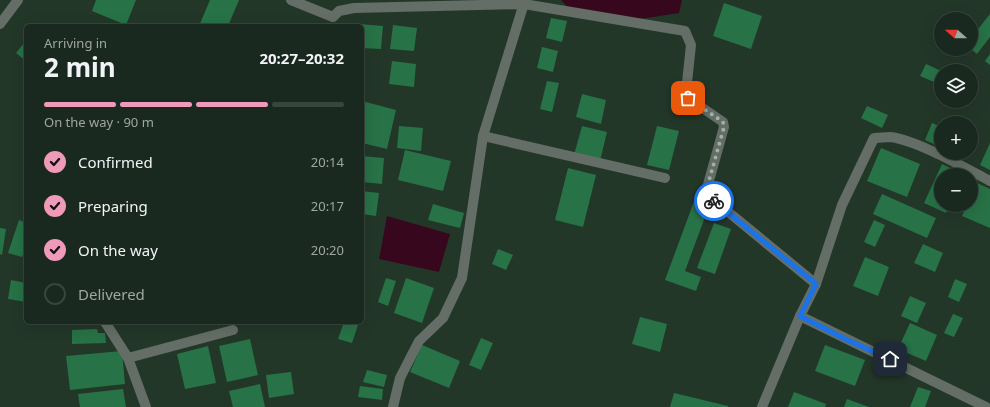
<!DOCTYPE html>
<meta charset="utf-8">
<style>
:root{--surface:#1a291f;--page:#27352c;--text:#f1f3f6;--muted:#9fa6a4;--line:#38453d;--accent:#ef9ab8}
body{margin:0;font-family:"Noto Sans",sans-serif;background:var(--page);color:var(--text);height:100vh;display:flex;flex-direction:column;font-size:15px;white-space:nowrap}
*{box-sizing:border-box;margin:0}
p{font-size:13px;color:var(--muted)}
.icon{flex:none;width:22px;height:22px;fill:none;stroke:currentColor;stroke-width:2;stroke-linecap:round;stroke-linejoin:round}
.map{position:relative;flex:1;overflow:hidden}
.drawer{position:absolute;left:24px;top:24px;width:340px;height:300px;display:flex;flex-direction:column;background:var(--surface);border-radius:6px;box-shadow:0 4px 16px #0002,0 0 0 1px var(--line)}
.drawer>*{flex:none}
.needle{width:26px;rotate:290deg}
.tools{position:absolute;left:934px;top:12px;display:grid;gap:8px}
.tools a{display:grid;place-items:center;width:44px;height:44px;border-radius:50%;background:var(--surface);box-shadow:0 4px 16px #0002,0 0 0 1px var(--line);font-size:20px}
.pin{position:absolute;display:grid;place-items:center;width:34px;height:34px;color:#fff;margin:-17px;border-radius:8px;box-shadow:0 2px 6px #0006}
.courier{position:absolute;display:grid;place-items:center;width:40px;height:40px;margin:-20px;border:3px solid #1a73e8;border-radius:50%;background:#fff;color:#222;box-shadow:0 1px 5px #0007}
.head em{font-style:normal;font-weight:700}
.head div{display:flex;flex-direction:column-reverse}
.head{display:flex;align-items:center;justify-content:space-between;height:68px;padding:0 20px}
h1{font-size:26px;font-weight:700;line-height:30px}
.bar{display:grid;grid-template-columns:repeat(4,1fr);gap:6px 4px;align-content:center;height:48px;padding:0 20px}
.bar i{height:5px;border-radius:3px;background:var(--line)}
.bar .active{background:var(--accent)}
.bar p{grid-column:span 4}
ol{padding:0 20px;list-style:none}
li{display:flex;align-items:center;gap:12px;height:44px}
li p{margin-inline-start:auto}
li .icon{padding:4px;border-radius:50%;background:var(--accent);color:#111;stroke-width:4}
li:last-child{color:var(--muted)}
li i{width:22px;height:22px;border:2px solid var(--line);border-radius:50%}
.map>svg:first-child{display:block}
.water{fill:#37081d}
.building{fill:#277246}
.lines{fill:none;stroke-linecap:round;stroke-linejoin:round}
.minor{stroke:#646d66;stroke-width:10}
.done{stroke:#a1b1a5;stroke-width:4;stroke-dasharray:0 7.2}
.route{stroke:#1a73e8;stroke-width:5}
</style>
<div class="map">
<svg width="990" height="407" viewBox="0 0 990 407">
<rect width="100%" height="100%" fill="#233729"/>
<!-- water -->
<g class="water">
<polygon points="561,0 682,0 679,13 640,19 569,9"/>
<polygon points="387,216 450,234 439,272 379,259"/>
</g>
<!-- building -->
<g class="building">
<polygon points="96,0 136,0 126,25 92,11"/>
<polygon points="210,0 239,0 228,26 199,26"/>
<polygon points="724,3 762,16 751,49 713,36"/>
<polygon points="990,14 990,37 977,54 971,49 971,38"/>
<polygon points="551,18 567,21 562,42 546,38"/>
<polygon points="359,24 383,26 381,49 362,48 362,26 359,26"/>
<polygon points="393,25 417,28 414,51 390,49"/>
<polygon points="24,43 26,44 26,61 16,53"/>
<polygon points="542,47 558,51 553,72 537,68"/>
<polygon points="990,54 990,65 985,61"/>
<polygon points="392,61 416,64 414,87 389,84"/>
<polygon points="926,64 941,71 941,85 920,76"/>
<polygon points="547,81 559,83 552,112 540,109"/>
<polygon points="582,94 606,100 601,124 576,117"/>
<polygon points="362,101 396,110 387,149 362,143"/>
<polygon points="867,106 888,115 882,128 861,118"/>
<polygon points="932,123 941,127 934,144 925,140"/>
<polygon points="399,126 423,128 421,151 397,148"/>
<polygon points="582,126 607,132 600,161 574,155"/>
<polygon points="657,126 679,131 669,170 647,165"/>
<polygon points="990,143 990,170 980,165"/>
<polygon points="881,148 920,164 907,197 867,181"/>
<polygon points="405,150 451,161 443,191 398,180"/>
<polygon points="362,156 384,158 382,184 362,182"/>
<polygon points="942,164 963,174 962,175 941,175 941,205 949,205 946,213 924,203"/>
<polygon points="568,168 596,175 583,227 555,220"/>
<polygon points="977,183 990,189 990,228 962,216 967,205 971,205 971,196"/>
<polygon points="362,191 379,193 376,216 362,214"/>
<polygon points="882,194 936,218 927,238 873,214"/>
<polygon points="696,196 711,201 685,271 701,277 696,291 665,280"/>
<polygon points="433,204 464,213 460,228 428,220"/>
<polygon points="19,220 26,223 26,245 22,257 8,253"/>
<polygon points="874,220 885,225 875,247 864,242"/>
<polygon points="714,223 731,229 715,274 697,268"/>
<polygon points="0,228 6,229 2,255 0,254"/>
<polygon points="923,244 943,253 935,272 914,263"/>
<polygon points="498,249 513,255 506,270 492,264"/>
<polygon points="865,257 889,267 878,296 853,286"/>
<polygon points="386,278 396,281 388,306 378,302"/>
<polygon points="406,278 434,288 422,323 394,313"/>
<polygon points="955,279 967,284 959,302 948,297"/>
<polygon points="11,280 26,283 26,302 8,299"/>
<polygon points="910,296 926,303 917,323 901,316"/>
<polygon points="953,314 963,318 954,337 944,333"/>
<polygon points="640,317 667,324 660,352 632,344"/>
<polygon points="344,322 359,322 352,343 338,339"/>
<polygon points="910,323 937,335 926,361 898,349"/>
<polygon points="97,329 98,333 105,333 106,343 72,344 72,330"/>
<polygon points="481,338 493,343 481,370 469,365"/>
<polygon points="250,339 258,375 227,382 219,346"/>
<polygon points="422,345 460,361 449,388 410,372"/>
<polygon points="825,345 865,360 855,386 815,371"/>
<polygon points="208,346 216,383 185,389 177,354"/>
<polygon points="122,351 125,384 70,390 66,356"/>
<polygon points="367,370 387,375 384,387 363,382"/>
<polygon points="291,372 294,394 269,398 266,375"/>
<polygon points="260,384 265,407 233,407 229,391"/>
<polygon points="360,386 383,389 382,400 358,397"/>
<polygon points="918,387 931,391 925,407 910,407"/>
<polygon points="123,389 126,407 80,407 78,394"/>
<polygon points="794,392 826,404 825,407 788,407"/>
<polygon points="674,393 728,406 728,407 670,407"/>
<polygon points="847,399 869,407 844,407"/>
</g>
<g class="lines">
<!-- minor -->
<g class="minor">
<polyline points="291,0 333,17 339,11 354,8 524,4 685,31 691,45 686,92 688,98 723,122 724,127 707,188 710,197 816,284"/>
<polyline points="0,24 18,0"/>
<polyline points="483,136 665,178"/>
<polyline points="800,316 986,407"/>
<polyline points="105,322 128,358 146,407"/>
<polyline points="128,358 233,330"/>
<polyline points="393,407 400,378 419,341 443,318 462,278 483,136 525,0"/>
<path d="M762,407L800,316L816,284L842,205L874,138C879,138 885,137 890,137C917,140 965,168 990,181"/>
</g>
</g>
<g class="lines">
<!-- done -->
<polyline class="done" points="688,98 723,122 724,127 707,188 710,197 714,201"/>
<!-- route -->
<polyline class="route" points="714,201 816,284 800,316 847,340 890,359"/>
</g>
</svg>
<div class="tools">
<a><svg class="needle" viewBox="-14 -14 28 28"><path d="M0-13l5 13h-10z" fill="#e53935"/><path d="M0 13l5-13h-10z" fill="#9fa6a4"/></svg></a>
<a><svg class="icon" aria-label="layers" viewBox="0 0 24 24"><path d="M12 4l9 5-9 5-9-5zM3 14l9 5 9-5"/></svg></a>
<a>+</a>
<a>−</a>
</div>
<div class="pin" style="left:688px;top:98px;background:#ea580c"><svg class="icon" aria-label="bag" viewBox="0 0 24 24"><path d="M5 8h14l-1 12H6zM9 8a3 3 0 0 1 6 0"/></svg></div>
<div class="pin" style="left:890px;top:359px;background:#1f2937"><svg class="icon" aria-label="home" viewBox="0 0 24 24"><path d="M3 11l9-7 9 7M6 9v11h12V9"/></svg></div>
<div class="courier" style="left:714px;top:201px"><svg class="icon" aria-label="bike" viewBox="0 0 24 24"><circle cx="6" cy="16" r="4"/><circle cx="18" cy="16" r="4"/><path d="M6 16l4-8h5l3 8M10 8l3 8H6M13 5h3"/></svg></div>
<section class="drawer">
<div class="head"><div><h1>2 min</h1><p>Arriving in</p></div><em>20:27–20:32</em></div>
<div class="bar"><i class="active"></i><i class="active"></i><i class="active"></i><i></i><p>On the way · 90 m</p></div>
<ol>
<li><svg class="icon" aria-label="check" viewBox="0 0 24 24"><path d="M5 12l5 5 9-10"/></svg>Confirmed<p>20:14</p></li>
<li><svg class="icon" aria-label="check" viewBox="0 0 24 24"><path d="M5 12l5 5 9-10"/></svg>Preparing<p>20:17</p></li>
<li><svg class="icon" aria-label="check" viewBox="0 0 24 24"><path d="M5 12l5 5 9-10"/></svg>On the way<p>20:20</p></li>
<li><i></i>Delivered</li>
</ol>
</section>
</div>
